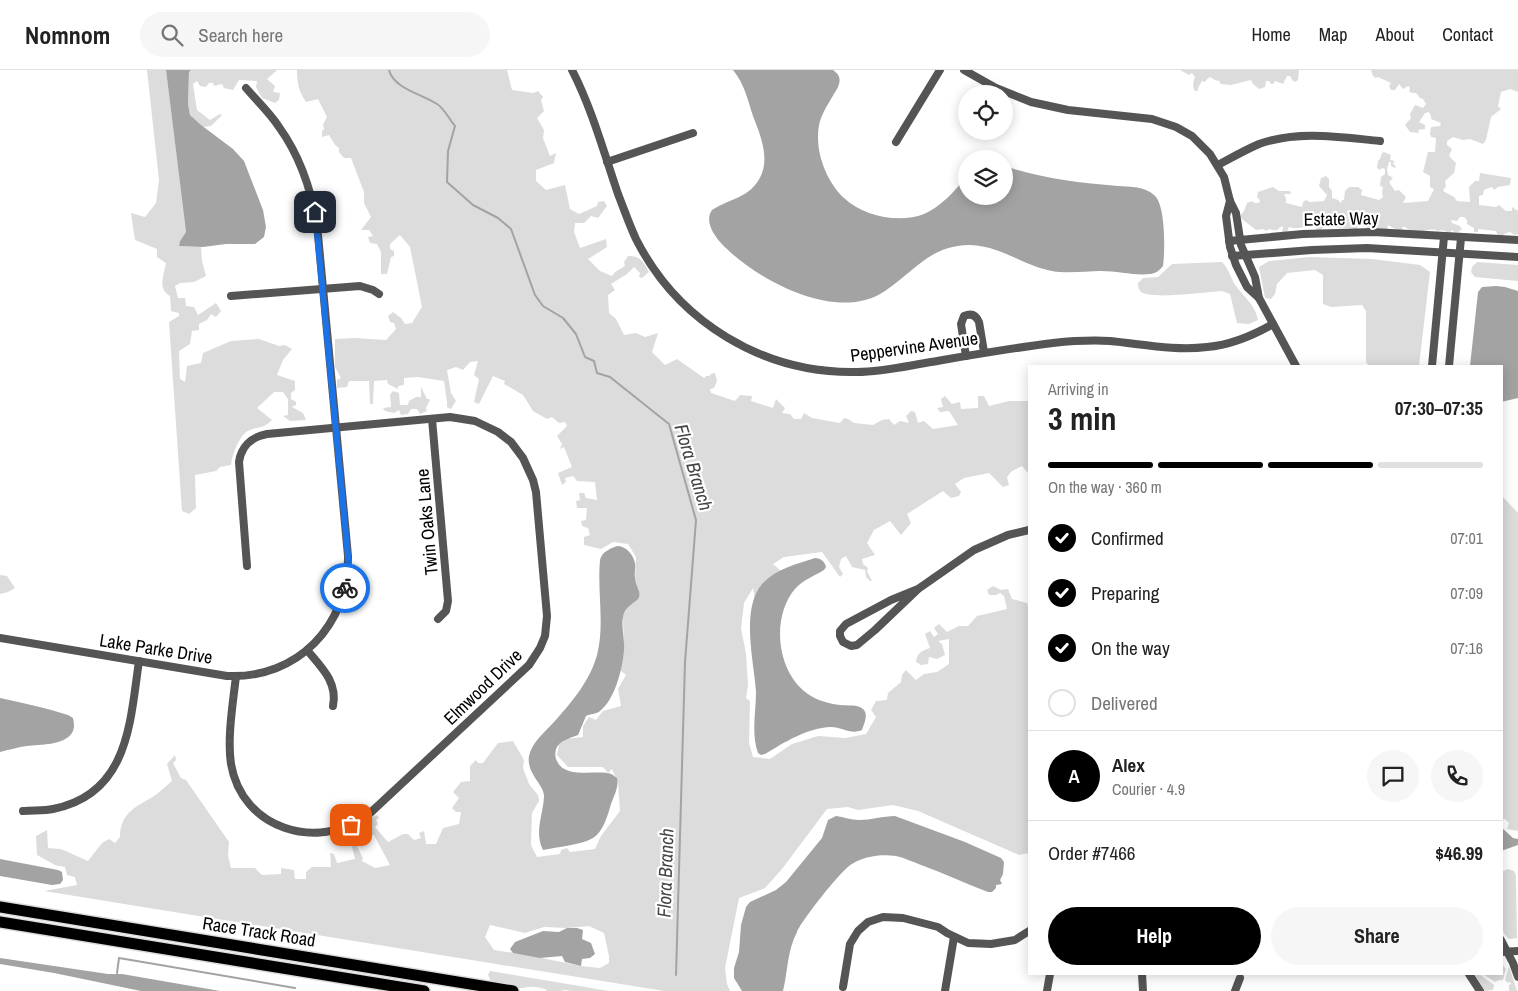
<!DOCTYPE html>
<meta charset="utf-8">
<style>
:root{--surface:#fff;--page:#f6f6f6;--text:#222;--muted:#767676;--line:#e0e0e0;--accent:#000}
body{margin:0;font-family:"Archivo Narrow",sans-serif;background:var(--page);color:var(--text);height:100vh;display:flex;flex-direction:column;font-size:19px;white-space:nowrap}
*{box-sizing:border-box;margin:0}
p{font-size:16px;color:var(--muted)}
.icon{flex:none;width:28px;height:28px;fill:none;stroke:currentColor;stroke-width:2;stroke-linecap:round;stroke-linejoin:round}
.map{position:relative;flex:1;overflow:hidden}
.side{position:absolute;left:1028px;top:295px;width:475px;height:610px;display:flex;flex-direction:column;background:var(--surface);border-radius:0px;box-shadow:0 2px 12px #0003}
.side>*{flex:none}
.tools{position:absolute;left:958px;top:15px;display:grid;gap:10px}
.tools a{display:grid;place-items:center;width:55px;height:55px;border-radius:50%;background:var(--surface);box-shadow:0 2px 12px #0003;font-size:25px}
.pin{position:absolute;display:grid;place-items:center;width:42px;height:42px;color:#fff;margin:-21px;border-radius:10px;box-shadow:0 2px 8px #0006}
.courier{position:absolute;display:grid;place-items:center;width:50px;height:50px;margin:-25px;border:4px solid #1a73e8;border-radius:50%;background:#fff;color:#222;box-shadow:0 1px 6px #0007}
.headline em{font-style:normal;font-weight:800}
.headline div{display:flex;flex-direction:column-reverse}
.headline{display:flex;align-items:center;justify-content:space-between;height:85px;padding:0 20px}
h1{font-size:32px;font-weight:800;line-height:38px}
.bar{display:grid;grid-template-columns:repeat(4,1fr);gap:8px 5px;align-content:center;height:60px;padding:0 20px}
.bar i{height:6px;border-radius:4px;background:var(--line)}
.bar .active{background:var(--accent)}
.bar p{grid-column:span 4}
.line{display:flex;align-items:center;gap:12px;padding:0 20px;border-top:1px solid var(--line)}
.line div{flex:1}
.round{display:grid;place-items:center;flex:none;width:52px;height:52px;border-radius:26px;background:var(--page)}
ol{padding:0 20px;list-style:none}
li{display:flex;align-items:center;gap:15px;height:55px}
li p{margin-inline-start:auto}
li .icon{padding:5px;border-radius:50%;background:var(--accent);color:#fff;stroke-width:4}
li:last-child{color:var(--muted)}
li i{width:28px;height:28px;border:2px solid var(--line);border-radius:50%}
.primary-button{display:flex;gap:10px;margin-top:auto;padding:10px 20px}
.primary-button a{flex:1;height:58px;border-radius:30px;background:var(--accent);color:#fff;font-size:20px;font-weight:800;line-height:58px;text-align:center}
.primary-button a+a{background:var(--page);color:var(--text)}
header{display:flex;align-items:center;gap:30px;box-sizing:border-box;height:70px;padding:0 25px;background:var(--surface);border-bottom:1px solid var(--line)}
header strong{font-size:24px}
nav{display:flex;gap:28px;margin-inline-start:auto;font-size:18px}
.search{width:350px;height:45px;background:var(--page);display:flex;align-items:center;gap:12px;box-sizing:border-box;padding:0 18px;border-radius:28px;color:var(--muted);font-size:19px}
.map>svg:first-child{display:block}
.green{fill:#dcdcdc;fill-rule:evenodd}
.water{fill:#a3a3a3}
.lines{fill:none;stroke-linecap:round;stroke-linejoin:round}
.stream{stroke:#a3a3a3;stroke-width:2}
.primary-casing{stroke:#dbdbdb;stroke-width:14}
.minor{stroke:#555;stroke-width:8}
.primary{stroke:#000;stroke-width:11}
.done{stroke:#595959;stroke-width:5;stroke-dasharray:0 9}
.route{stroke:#1a73e8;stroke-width:6}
.labels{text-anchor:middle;stroke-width:4.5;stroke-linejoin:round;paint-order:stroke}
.street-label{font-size:18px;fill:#000;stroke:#fff}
.water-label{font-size:19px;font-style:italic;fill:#444;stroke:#fff}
</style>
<header>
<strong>Nomnom</strong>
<div class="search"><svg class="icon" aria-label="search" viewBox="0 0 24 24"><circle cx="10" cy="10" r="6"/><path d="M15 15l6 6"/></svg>Search here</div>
<nav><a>Home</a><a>Map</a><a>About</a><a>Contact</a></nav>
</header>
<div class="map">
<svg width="1518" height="921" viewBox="0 0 1518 921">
<rect width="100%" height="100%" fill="#fff"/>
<!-- green -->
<g class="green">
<path d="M147,0H166L186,162L180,171L179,176L201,177L202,191L206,206L194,212L180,213L175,216L178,228H185L186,236L194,237L198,245L216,233L221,241L216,247L211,244L207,250L199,254V260L192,261L190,274L179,281L180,309L185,312L187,296L201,293L203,283L231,271L259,269L279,276L285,275L292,279L283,290L277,305L295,311V320L291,323V329L296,332V335L292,337L303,343L306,350L290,351L283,346L288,345V329L283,322H274L257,338L272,350C263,360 255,356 246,362C238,369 232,385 231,395L220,397L216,401L195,405L196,438L189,444L182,441L169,252L179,246V243L171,241L170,226C157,219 164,205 166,193L157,187V179L135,170L131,143L145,147L156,133L159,110Z"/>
<polygon points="191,0 277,0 267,9 275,16 273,22 280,23 279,30 275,33 262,28 256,17 257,11 239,10 233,20 224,18 222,14 214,16 213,13 209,13 206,17 200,16 197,11 193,14 197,40 210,50 220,44 222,45 211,56 203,57 190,45 188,34 189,2"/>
<path d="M297,0H507L512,20L533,23L538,21L543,27L541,30L544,41L537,48L544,60L543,68L550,86L556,83L554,93L536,100V111L546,120L565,115L570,139L579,144L597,136L598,132L604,131L607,136L598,148L591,146L584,153H575L574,162L580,178L606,169L607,177L588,189L600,201L612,206L615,202L625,196L624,192L628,186C641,186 643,191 649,202L642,208L639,207L640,203L634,197L627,204L611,214L615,220L608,225L609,243L616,249L624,265L636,263L645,267L658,263L652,282L665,295L677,289L704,308L706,306H709L711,304L715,303L717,311L714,318L710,319L711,323L735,331L740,325L752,326L751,331L773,338L776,329L785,338L782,343L790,344L794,349H801L804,343L812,348L840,353L844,348L848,349L854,353L873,355L882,350L889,349L894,355L900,351L909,353L906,346L911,341L915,342L918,353L924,351L933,359L958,355L949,341L940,342L937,338L943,337L941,329L945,326L952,334L960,332L961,339L978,338V326H984L989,336L1009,331H1029V401L1027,402L1022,396L1012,401L1007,407L1009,415L1003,417L989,403L964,408L955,414L961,422L959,426L951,428L943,421L907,444L911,453L901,465L890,451L874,460L867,473L875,485L862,489L863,494L868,498L867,501L872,511H870L866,507L865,500L852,497L846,486L841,489L839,497L843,504L840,507L822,482L784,487L773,494L781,501C768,509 760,515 755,529L753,518L744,533L741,558L746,584L748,615L746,628L750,631L749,673L753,687L770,689L792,674L818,666L845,668L866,664L876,647L871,640L876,631L887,630L888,623L901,612L902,605L906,600L916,610L924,604L937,602L949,594V569L938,571L942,574L945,585L937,589L929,587L928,594L921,595L916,592C917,583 921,581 930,578L925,564L930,561L934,567L938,564L934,558L939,554L947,562L959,556H968L977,546L1007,539L1004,526L1000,523L996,525H989L987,520L993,516L1001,520L1008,519L1012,529L1027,533L1029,539V783L1019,785L918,741L893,735L858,740L848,737L827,739L782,799L765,818L739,828L725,898L727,914L730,921H664L44,821L77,815L75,807L67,805L65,797L55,795L37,785L36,766L47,760L48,778L61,779L88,791L102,773L109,769L115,773L120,767C120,741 139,736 157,724C162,720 167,715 172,711L167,694L175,685L176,690L173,693L181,708L186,710L229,772L228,785L231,798H255L262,805L281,804V798L294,800L295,809H306V802L312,797H331L330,783L334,784L337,793L355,789L350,769L346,768L348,762L360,757L365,768L361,772L355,773L363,788L362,791L375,798L390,795L374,765H369L371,760L367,753L370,749L377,745L379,748L376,750L378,754L375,757L388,772L403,764H408L414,770L421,768L419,763L424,761L426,774H436L443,758L459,754L461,742H456L452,738L459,728L453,722L461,712L470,711V696L476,690L478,693H483L498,673L513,671L524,690L523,698L529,714L538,725L539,731L532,743L531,775L537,787L560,784L561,780L567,778L570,782L595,779L601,766L620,741L618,713L612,699L608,703L603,697H568L557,685L559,674L566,669L583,667V656L589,647L596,650L603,641L621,636L618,619L626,605L620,600L624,582L623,545L629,535L633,532L639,520L635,510L636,487L628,474L613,472L601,479L584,475V467L590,465L588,458L582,456L581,451L586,450L587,438H577L576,431L580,430L579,423H584L586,428L597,430L595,412L577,411L573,406L565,408L566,412L562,415L558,403L572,397L564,377L560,379L562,374L557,366L567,356L565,352L559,353L552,347L547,349L533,341L523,325L504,314L505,311L493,306L479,334L474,332L479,309L474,305L478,291L470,292L463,300L456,297L447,300L451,323L456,331L451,339L447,337V332L444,311L418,307L404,308V315L398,316V319L388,314L387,310L374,311L373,334H370L369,311H349L347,317L337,318V310L341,308L335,297V269L355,268L386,270L396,259L394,253L390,252L388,246L393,242L401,248L405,254L412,253L422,237L410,177L400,165L390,174V179L394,181V186L391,187L387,204H381V182L377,174L370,173L368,167L373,166L369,160H361L371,147L364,133V122L351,88H344L339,82V78L335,75L329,65L322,67V61L324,59L323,55L327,47L318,29L306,32C299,22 297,13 297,0ZM490,855L525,863L544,857L567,858L589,856L604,863L609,886V893L600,898L581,896L527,885L494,880L485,867Z"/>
<path d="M1180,0H1299L1298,10L1295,12L1293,11L1290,6H1287L1283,14L1275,11L1273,14H1271L1269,11H1266L1265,17L1259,19L1253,14L1251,10L1231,15L1221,14L1219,11L1215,10L1210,7L1207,9L1205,12L1202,11L1198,18V21H1195C1192,17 1193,12 1195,7L1192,3L1189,5Z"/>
<path d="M1371,0H1518V22L1510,19L1501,22L1498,36L1501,39L1491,47L1486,70L1483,74L1470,69L1463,70L1453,67L1447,71V75L1452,79L1449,86L1456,93L1454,103L1445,111L1446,116L1443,121L1454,127L1457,131L1470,132L1469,117L1475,111H1479L1480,103L1511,108L1510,115L1498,117L1494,120L1492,117L1484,120L1483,125L1479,126V135L1496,137L1499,135L1506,141H1512V137L1518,141V164L1515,165L1510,162L1506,163L1501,167L1497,164L1496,161L1478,159V162H1474V158L1467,154V150L1464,147H1460L1457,151L1451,150L1452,153L1460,156L1462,159L1458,162L1456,163L1452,160L1450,163L1442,160L1438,161C1426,155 1420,169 1405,157H1403L1402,160H1397L1388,155L1387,160L1374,157L1368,159L1365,156H1359L1356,159L1347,158H1336L1337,155L1335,154L1329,156H1323L1322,160H1316L1318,156L1316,155C1313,155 1311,155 1308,156C1301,157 1298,160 1289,157L1287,162L1282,163L1283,156C1276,159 1280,162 1269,159L1266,161L1263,159L1256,160L1242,149L1240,146L1244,141L1247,133L1252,131L1254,133H1259L1260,130L1257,127L1258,122L1273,117L1279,121H1289L1291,122L1290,124H1284L1286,128V133L1302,137L1303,132L1306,130L1310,132L1324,131L1327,125L1319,116L1321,108L1326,106L1329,109V117L1332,121V128L1338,130L1341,133L1342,130H1344L1345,121L1349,117H1358L1362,120L1361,125L1379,130L1383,127L1382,122L1383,117L1380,116L1381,107L1385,104V99L1382,98L1380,100L1377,98L1378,91L1380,89L1382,83L1384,82L1391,85L1390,90L1395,91L1393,93L1396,97L1395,98L1391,96V92H1389L1387,99L1388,105L1393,108L1389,112L1395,121L1399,120L1406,127L1403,133L1428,131L1434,119L1430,117V106L1423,102L1428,82H1435L1436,68L1431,67L1430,64L1431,57L1440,56L1441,53L1431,49V46L1429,42L1425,43L1419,52L1425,55V59L1418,60L1419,63L1410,62L1405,55L1411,48L1410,44L1415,35L1423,38L1426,34L1423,29L1420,28L1416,23H1412L1409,21L1410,18L1408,16L1403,19L1399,14L1395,20H1391L1389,16L1391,13L1378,7L1375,8L1373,6Z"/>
<polygon points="1309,187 1372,189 1420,195 1430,202 1419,296 1369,296 1366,292 1366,241 1362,235 1331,237 1323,234 1323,205 1315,200 1287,203 1277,214 1275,224 1271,229 1265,228 1259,197 1269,191"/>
<path d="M1222,192C1230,200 1230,208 1236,216C1245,228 1255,235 1258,250L1249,254L1237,253L1230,224L1222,221C1206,222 1156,229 1143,223C1139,221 1138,217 1138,213L1143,208L1158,207L1172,194Z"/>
<polygon points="1477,192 1518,195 1518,211 1475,207 1471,202 1472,197"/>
<polygon points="421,317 427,329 429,329 430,330 426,338 427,341 420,344 417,339 411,339 408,344 401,345 399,340 394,343 385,341 383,338 391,337 390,325 393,321 399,323 400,335 408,335 409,331 416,327 421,327"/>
<polygon points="1501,415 1503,416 1502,426 1518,443 1518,761 1507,759 1509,753 1505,749 1501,749"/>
<polygon points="0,505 7,506 15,518 8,522 0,524"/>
<polygon points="1508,799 1514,801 1516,806 1517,868 1509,869 1505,865 1501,857 1501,802"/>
<polygon points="1501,893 1506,899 1503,910 1499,910 1495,912 1483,904 1501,904"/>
<polygon points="1509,896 1517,921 1509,921 1509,915 1511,914 1510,912 1508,913 1505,910"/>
<path d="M490,901L609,921H572L564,920L561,921H547L545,919C540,918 534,916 529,917C521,918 516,920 510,913H496L491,911L488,905Z"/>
<polygon points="1477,904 1479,904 1494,915 1493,920 1485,921 1475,905"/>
</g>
<!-- water -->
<g class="water">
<polygon points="166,0 191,0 189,2 188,34 190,45 201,55 233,79 244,91 263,140 266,157 264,167 255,174 226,174 203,177 179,176 180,171 186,162"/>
<path d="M733,0H833C840,5 841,9 838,17C832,28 824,39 820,51C813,77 825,110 844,128C863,146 899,154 924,144C940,137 956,121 966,106V126H1004V96C1023,102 1044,107 1064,110C1082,113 1100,114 1118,116C1131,117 1144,116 1154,125C1166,134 1165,182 1163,196C1160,200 1156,203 1151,204C1135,206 1118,201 1101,201C1085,201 1068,204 1052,201C1024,196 999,175 969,175C929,176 915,201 885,221C839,253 761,212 727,179C717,170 703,153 712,140C725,131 745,128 755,115C773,94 761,67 753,46C747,28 745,15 733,0Z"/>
<polygon points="1496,216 1505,217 1518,221 1518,328 1501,332 1501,296 1470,296 1478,222 1482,217"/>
<path d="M617,476C626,476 633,484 635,493C636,498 634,503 635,508C635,514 641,521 639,527C638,532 625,535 623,547C621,558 625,570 624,581C622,600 615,629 600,641C597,644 590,644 586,646L578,665C570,668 559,671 556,679C555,683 555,688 557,691C564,708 593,701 607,703C611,703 614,706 617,708C619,717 614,726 611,734C608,745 603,762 593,768C581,775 557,777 543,780C534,763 543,745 544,727C545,715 526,704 529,686C532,672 545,662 554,652C571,633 590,611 597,585C605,554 597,522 600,490C602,482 609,479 617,476Z"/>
<path d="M815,488C821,488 825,492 826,497L824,500C814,506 803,510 795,519C770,548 777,606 811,626C819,631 831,634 840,635C847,636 858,634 863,639C869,645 864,653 862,660C851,665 842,657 831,657C807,658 785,672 765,684L761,685L758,683C751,664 756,642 756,622C754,591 740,538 763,513C776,499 797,494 815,488Z"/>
<path d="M0,628C23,633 46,638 68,645L73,648C74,653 75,658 72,663C63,676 40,674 27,676C18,677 9,680 0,682Z"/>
<path d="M836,746C844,747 851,750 859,750C871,750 883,746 895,746L965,772L1001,788L1004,792L1003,804L1000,810L1002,814L996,815V818L992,822H988C966,814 944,803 921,795C913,792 905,788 896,786C881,784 865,786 852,794C842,799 802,850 797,862C787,881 788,901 783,921H742L734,908V898L739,882L741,855L746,837L750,832L776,820L786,812L822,768L828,750Z"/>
<polygon points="1501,757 1513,768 1518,769 1518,775 1501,781"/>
<polygon points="0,789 58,800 62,802 63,810 60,814 52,815 0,806"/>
<polygon points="567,858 577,858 583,860 582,869 591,873 595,884 590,888 582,889 581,896 565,892 562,886 540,888 513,883 510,879 515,872 543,861 559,862"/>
<polygon points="0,888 108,904 122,904 220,921 141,921 54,903 0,894"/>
</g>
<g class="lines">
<!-- stream -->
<g class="stream">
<path d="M389,0C394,19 422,24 437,34C444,38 449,49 455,56L448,81L447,112L473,135L498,148L511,159L535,225L543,236L563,248L576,264L585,287L594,291L597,303L610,307L669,354L696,450L685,592L676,905"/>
<polyline points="117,903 119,888 295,918"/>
</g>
<defs>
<g id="primary">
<polyline points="0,837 513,921"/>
<polyline points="0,852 424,921"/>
</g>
</defs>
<!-- primary casing -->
<use href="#primary" class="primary-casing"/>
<!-- minor -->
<g class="minor">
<path d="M572,0C592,39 604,83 618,124C624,139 629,154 636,169C678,252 763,304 857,302C882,302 907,296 931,292C972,285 1012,278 1053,273C1072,271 1091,270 1110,271C1142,274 1175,281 1207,277C1231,275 1252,266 1273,254"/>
<polyline points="964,0 996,18 1031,32 1068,40 1152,49 1176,57 1192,66 1210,84 1224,107 1230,131 1236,143 1241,175 1255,207 1259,228"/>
<polyline points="896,72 940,0"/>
<polyline points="607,92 693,63"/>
<path d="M1218,95C1231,88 1245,80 1259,74C1299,60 1339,67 1380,71"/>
<polyline points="1230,131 1226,146 1230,177 1236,195 1247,217 1259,228 1296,296"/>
<polyline points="1229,171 1303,164 1373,162 1518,170"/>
<polyline points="1232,186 1312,180 1367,178 1518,187"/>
<polyline points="231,226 360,216 373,220 379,224"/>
<path d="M966,286L961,254L964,246C971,243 976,245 979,252L984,282"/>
<polyline points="1432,296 1444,167"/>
<polyline points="1449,296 1461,168"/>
<polyline points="432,349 448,531 446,541 438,549"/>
<polyline points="918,519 891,530 846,554 840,561 840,566 843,572 851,576 857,575 875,560 918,519 974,480 1008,465 1029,460"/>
<path d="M0,568L227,606C298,609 349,555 348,486L317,154C311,119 300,86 279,57C270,43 257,31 246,18"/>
<path d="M307,580C321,597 338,612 333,636"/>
<path d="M236,606C233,633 227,668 231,694C242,759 317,782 368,745L529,595L540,578L545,566L547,546L536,422L533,410L523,388L511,372L498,362L475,351L450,347L267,364C251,367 241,377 239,392L247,496"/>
<path d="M23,741C33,740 44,741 53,739C129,724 130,652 139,591"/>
<polyline points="1501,870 1513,893 1518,907"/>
<polyline points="1501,882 1518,881"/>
<polyline points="1142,904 1143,921"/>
<polyline points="1469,904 1480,921"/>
<polyline points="843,917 850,874 858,861 868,852 883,847 903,848 938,857 947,863 968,873 991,874 1015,870 1029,861"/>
<polyline points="945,921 954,867"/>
<polyline points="1047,921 1050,904"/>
<polyline points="1235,921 1240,908"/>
</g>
<!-- primary -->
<use href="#primary" class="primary"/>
</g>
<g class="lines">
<!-- done -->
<path class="done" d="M345,518C332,572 289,603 236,606C233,633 227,668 231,694C238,736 276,765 318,764C330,763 341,759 351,755"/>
<!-- route -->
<polyline class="route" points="315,142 348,486 348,497 345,518"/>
</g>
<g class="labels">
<!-- street labels -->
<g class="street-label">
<text transform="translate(1341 149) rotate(-1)" y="6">Estate Way</text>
<text transform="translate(914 277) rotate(-8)" y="6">Peppervine Avenue</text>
<text transform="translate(427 452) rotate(-95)" y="6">Twin Oaks Lane</text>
<text transform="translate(156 579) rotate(9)" y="6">Lake Parke Drive</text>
<text transform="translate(483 617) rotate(-44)" y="6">Elmwood Drive</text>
<text transform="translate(259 862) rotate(9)" y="6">Race Track Road</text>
</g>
<!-- water labels -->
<g class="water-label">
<text transform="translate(694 397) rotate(73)" y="7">Flora Branch</text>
<text transform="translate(665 803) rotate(-88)" y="7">Flora Branch</text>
</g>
</g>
</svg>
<div class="tools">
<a><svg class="icon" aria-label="locate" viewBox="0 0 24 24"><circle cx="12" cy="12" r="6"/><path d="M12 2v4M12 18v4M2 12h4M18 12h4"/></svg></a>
<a><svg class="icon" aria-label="layers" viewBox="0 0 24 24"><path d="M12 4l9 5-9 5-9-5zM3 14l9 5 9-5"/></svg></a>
</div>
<div class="pin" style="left:351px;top:755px;background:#ea580c"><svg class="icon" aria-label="bag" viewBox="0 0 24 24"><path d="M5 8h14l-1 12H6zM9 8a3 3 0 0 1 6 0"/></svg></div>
<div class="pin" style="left:315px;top:142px;background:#1f2937"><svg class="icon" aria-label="home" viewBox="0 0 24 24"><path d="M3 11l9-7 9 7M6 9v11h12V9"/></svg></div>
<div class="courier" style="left:345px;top:518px"><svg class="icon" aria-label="bike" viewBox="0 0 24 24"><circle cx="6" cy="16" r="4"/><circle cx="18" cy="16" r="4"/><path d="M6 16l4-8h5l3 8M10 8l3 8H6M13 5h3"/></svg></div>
<section class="side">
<div class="headline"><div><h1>3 min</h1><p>Arriving in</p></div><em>07:30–07:35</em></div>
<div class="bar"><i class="active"></i><i class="active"></i><i class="active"></i><i></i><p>On the way · 360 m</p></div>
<ol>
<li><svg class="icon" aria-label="check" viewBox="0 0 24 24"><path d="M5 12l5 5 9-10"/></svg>Confirmed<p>07:01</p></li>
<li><svg class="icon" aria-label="check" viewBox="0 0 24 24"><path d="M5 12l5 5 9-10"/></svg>Preparing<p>07:09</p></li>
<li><svg class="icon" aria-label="check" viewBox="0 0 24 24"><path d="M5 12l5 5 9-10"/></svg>On the way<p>07:16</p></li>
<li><i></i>Delivered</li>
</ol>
<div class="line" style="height:90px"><b class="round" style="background:var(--accent);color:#fff">A</b><div><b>Alex</b><p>Courier · 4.9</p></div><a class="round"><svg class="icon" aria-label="chat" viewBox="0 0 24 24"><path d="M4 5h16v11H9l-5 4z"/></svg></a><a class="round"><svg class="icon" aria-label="phone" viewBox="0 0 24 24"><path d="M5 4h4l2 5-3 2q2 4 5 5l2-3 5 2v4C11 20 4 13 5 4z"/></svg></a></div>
<div class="line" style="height:65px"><div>Order #7466</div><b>$46.99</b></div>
<div class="primary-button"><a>Help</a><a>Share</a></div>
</section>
</div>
